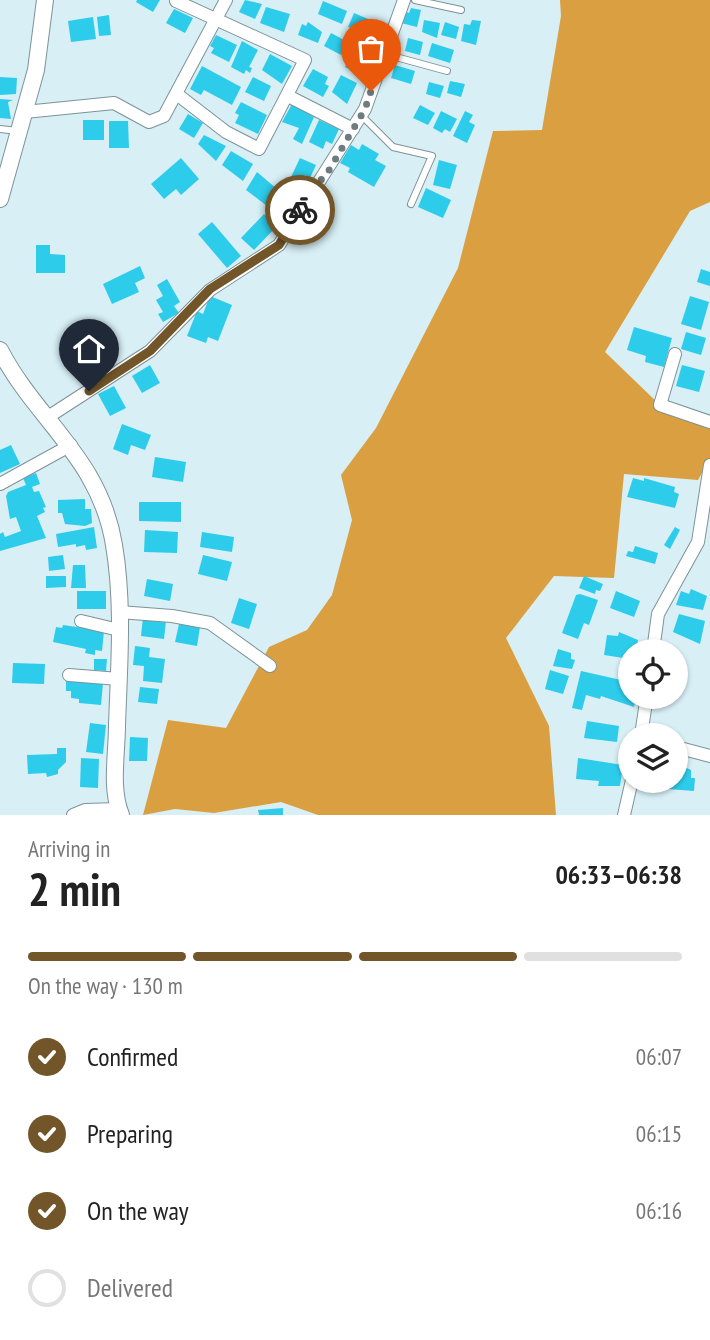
<!DOCTYPE html>
<meta charset="utf-8">
<style>
:root{--surface:#fff;--page:#f2f2f2;--text:#222;--muted:#767676;--line:#e0e0e0;--accent:#725528}
body{margin:0;font-family:"PT Sans Narrow",sans-serif;background:var(--page);color:var(--text);height:100vh;display:flex;flex-direction:column;font-size:26px;white-space:nowrap}
*{box-sizing:border-box;margin:0}
p{font-size:23px;color:var(--muted)}
.icon{flex:none;width:38px;height:38px;fill:none;stroke:currentColor;stroke-width:2;stroke-linecap:round;stroke-linejoin:round}
.map{position:relative;height:815px;overflow:hidden}
.side{display:flex;flex-direction:column;background:var(--surface);flex:1}
.side>*{flex:none}
.controls{position:absolute;left:618px;top:639px;display:grid;gap:14px}
.controls a{display:grid;place-items:center;width:70px;height:70px;border-radius:50%;background:var(--surface);box-shadow:0 2px 5px #0004;font-size:35px}
.pin{position:absolute;display:grid;place-items:center;width:60px;height:60px;color:#fff;margin:-72px -30px;border-radius:50% 50% 50% 0;rotate:-45deg;box-shadow:0 0 7px #0007}
.pin .icon{rotate:45deg}
.courier{position:absolute;display:grid;place-items:center;width:70px;height:70px;margin:-35px;border:5px solid #725528;border-radius:50%;background:#fff;color:#222;box-shadow:0 2px 9px #0007}
.overview em{font-style:normal;font-weight:700}
.overview div{display:flex;flex-direction:column-reverse}
.overview{display:flex;align-items:center;justify-content:space-between;height:119px;padding:0 28px}
h1{font-size:46px;font-weight:700;line-height:52px}
.bar{display:grid;grid-template-columns:repeat(4,1fr);gap:10px 7px;align-content:center;height:84px;padding:0 28px}
.bar i{height:9px;border-radius:5px;background:var(--line)}
.bar .selected{background:var(--accent)}
.bar p{grid-column:span 4}
ol{padding:0 28px;list-style:none}
li{display:flex;align-items:center;gap:21px;height:77px}
li p{margin-inline-start:auto}
li .icon{padding:7px;border-radius:50%;background:var(--accent);color:#fff;stroke-width:4}
li:last-child{color:var(--muted)}
li i{width:38px;height:38px;border:4px solid var(--line);border-radius:50%}
.map>svg:first-child{display:block}
.forest{fill:#da9f40}
.building{fill:#2ecceb}
.lines{fill:none;stroke-linecap:round;stroke-linejoin:round}
.service-casing{stroke:#7d9398;stroke-width:8}
.minor-casing{stroke:#7d9398;stroke-width:14}
.tertiary-casing{stroke:#7d9398;stroke-width:18}
.service{stroke:#fff;stroke-width:6}
.minor{stroke:#fff;stroke-width:12}
.tertiary{stroke:#fff;stroke-width:16}
.done{stroke:#6e7c80;stroke-width:7;stroke-dasharray:0 12.6}
.route{stroke:#725528;stroke-width:9}
</style>
<div class="map">
<svg width="710" height="815" viewBox="0 0 710 815">
<rect width="100%" height="100%" fill="#d7eff5"/>
<!-- forest -->
<polygon class="forest" points="560,0 710,0 710,202 690,211 605,352 660,405 710,426 710,458 698,480 624,474 614,578 554,576 506,638 549,726 556,815 318,815 281,802 214,813 175,809 143,815 168,720 226,728 269,647 307,630 332,595 352,520 341,475 376,428 458,268 493,131 542,130 561,16"/>
<!-- building -->
<g class="building">
<polygon points="137,0 160,0 153,12 136,2"/>
<polygon points="245,0 262,4 255,19 239,12"/>
<polygon points="323,1 347,11 342,24 318,14"/>
<polygon points="266,7 290,14 284,32 260,23"/>
<polygon points="411,8 421,10 417,27 401,23 404,11 409,13"/>
<polygon points="174,9 193,18 185,33 166,23"/>
<polygon points="354,13 375,22 371,32 348,27"/>
<polygon points="109,15 111,35 99,36 97,17"/>
<polygon points="93,17 96,39 71,42 68,21"/>
<polygon points="424,20 440,23 437,38 422,32"/>
<polygon points="472,20 481,21 476,45 461,41 464,24 470,25"/>
<polygon points="308,22 322,32 318,43 298,35 302,24 306,26"/>
<polygon points="445,22 459,27 456,39 441,35"/>
<polygon points="331,33 348,42 341,55 324,46"/>
<polygon points="216,35 237,45 229,62 211,53 214,48 210,46"/>
<polygon points="408,38 423,42 420,55 405,51"/>
<polygon points="242,41 258,50 249,67 252,68 250,73 246,70 244,74 231,67"/>
<polygon points="432,43 454,50 450,63 428,56"/>
<polygon points="357,44 372,51 361,75 345,67"/>
<polygon points="270,54 292,66 282,84 262,70"/>
<polygon points="395,65 415,71 411,84 391,78"/>
<polygon points="202,66 241,87 232,105 204,90 201,95 190,89"/>
<polygon points="313,69 328,77 325,84 329,86 323,97 303,86"/>
<polygon points="341,75 357,83 347,104 332,92"/>
<polygon points="0,77 17,78 16,94 0,95"/>
<polygon points="253,77 271,86 264,101 245,92"/>
<polygon points="450,81 465,84 461,97 447,93"/>
<polygon points="429,82 444,86 440,98 426,94"/>
<polygon points="0,99 13,100 8,102 11,119 0,118"/>
<polygon points="241,102 267,115 258,134 235,123 239,115 235,113"/>
<polygon points="292,104 314,117 302,144 293,139 299,128 282,122"/>
<polygon points="420,105 435,113 428,125 413,118"/>
<polygon points="441,111 457,119 450,132 445,129 442,133 433,128"/>
<polygon points="465,111 473,115 469,122 475,125 467,143 453,136"/>
<polygon points="188,114 203,123 194,138 179,129"/>
<rect x="83" y="120" width="21" height="20"/>
<polygon points="319,120 339,129 332,144 326,141 323,149 309,142"/>
<polygon points="109,121 128,121 129,148 109,148"/>
<polygon points="204,135 226,146 216,161 198,144"/>
<polygon points="362,144 379,154 375,160 386,166 374,187 348,172 350,168 340,163 351,145 359,150"/>
<polygon points="231,151 253,164 243,181 222,165"/>
<polygon points="181,158 199,179 181,195 176,189 164,199 151,184"/>
<polygon points="300,158 316,165 310,178 305,175 300,186 291,177"/>
<polygon points="439,160 457,165 450,189 433,185"/>
<polygon points="257,172 277,189 267,206 246,190"/>
<polygon points="426,188 451,200 443,218 418,207"/>
<polygon points="282,190 294,197 289,206 277,199"/>
<polygon points="264,214 277,226 254,250 241,238"/>
<polygon points="212,222 241,256 227,268 198,234"/>
<polygon points="36,245 50,245 50,254 65,255 65,273 36,273"/>
<polygon points="140,266 145,278 135,283 139,292 112,304 103,284"/>
<polygon points="701,269 710,272 710,286 697,282"/>
<polygon points="167,279 180,302 174,306 179,313 163,322 158,314 163,312 156,300 163,296 157,285"/>
<polygon points="210,296 232,305 218,341 208,337 206,343 187,336 197,311 203,314"/>
<polygon points="690,296 709,302 701,330 681,324"/>
<polygon points="634,327 672,338 664,367 645,362 646,356 627,350"/>
<polygon points="686,332 706,338 701,355 681,349"/>
<polygon points="150,365 160,383 142,393 132,376"/>
<polygon points="682,365 705,371 699,392 676,386"/>
<polygon points="114,386 126,408 110,416 98,394"/>
<polygon points="122,424 151,435 145,450 131,445 128,455 113,449"/>
<polygon points="11,445 20,464 0,473 0,450"/>
<polygon points="155,457 186,462 183,482 152,477"/>
<polygon points="36,473 40,484 32,487 34,492 39,491 46,507 43,508 45,512 37,516 46,538 0,551 0,534 3,532 5,537 21,531 16,517 10,519 6,496 8,492 26,485 23,478"/>
<polygon points="633,478 644,481 644,478 675,487 674,492 679,494 675,508 627,497"/>
<polygon points="85,499 85,509 91,509 92,523 85,526 65,524 62,513 58,513 58,500"/>
<polygon points="139,502 181,502 181,522 139,521"/>
<polygon points="94,527 97,548 86,550 85,545 76,547 76,544 58,547 56,534"/>
<polygon points="675,527 680,530 670,549 664,545"/>
<polygon points="145,530 178,532 177,553 144,552"/>
<polygon points="202,532 234,537 232,552 200,547"/>
<polygon points="635,546 658,553 655,564 626,556 628,551 633,552"/>
<polygon points="63,555 65,569 49,571 48,557"/>
<polygon points="203,555 232,562 227,581 198,574"/>
<polygon points="73,565 85,565 86,588 71,588"/>
<polygon points="46,576 66,576 66,587 46,588"/>
<polygon points="584,576 603,584 600,591 596,590 595,594 579,588"/>
<polygon points="147,579 173,584 170,601 144,596"/>
<polygon points="691,589 707,596 703,610 676,605 681,591 689,594"/>
<rect x="77" y="591" width="29" height="18"/>
<polygon points="616,591 640,601 634,617 610,608"/>
<polygon points="580,594 598,600 589,625 584,623 578,639 562,633 576,595"/>
<polygon points="239,598 257,604 249,629 231,623"/>
<polygon points="679,614 705,621 700,644 673,632"/>
<polygon points="143,617 166,621 164,639 141,636"/>
<polygon points="179,624 200,627 197,646 175,642"/>
<polygon points="63,625 104,631 102,651 95,650 95,655 85,653 86,649 53,642 56,627 62,628"/>
<polygon points="619,632 638,640 636,651 630,651 630,659 604,655 607,635 618,636"/>
<polygon points="135,646 150,648 149,657 165,659 162,683 143,681 144,666 133,665"/>
<polygon points="558,649 571,653 571,659 575,660 572,669 553,666"/>
<polygon points="94,659 107,659 106,671 94,670"/>
<polygon points="13,663 45,664 44,684 12,683"/>
<polygon points="550,670 569,676 563,694 545,689"/>
<polygon points="581,671 630,682 630,696 636,696 634,707 601,696 600,699 586,695 582,710 572,708"/>
<polygon points="66,680 103,683 101,705 79,703 79,699 71,698 71,691 66,691"/>
<polygon points="140,687 159,689 157,704 138,702"/>
<polygon points="587,721 619,726 617,742 584,738"/>
<polygon points="90,723 106,725 103,754 86,752"/>
<polygon points="130,737 148,738 147,761 129,761"/>
<polygon points="57,748 66,748 66,762 58,770 58,774 47,777 46,773 28,774 27,755 57,754"/>
<polygon points="81,758 99,759 98,788 80,787"/>
<polygon points="578,758 623,765 620,786 598,786 599,781 576,779"/>
<polygon points="678,764 691,770 691,778 695,778 694,791 668,789 669,780 676,780"/>
<polygon points="283,808 283,815 259,815 258,810"/>
</g>
<g class="lines">
<defs>
<g id="service">
<polyline points="415,0 461,10"/>
<polyline points="385,54 447,71"/>
<polyline points="361,115 393,147 432,156 411,204"/>
<polyline points="0,129 18,131"/>
</g>
<g id="minor">
<polyline points="176,1 305,60 259,149 226,132 178,95"/>
<polyline points="288,96 353,129"/>
<polyline points="25,112 114,103 149,122 164,116 226,0"/>
<polyline points="675,354 660,405 710,422"/>
<polyline points="48,417 150,351 210,290 279,245 365,109 404,0"/>
<polyline points="0,484 71,445"/>
<polyline points="119,612 172,616 210,623 270,666"/>
<polyline points="81,621 119,630"/>
<polyline points="653,651 658,614 698,542 710,465"/>
<polyline points="69,675 119,679"/>
<polyline points="641,735 647,696"/>
<polyline points="676,747 710,756"/>
<polyline points="73,815 85,810 119,809"/>
<polyline points="624,815 632,780"/>
</g>
<g id="tertiary">
<polyline points="0,199 36,70 45,0"/>
<path d="M0,350C36,420 100,458 114,545C124,604 119,666 117,725C117,754 110,788 121,815"/>
</g>
</defs>
<!-- service casing -->
<use href="#service" class="service-casing"/>
<!-- minor casing -->
<use href="#minor" class="minor-casing"/>
<!-- tertiary casing -->
<use href="#tertiary" class="tertiary-casing"/>
<!-- service -->
<use href="#service" class="service"/>
<!-- minor -->
<use href="#minor" class="minor"/>
<!-- tertiary -->
<use href="#tertiary" class="tertiary"/>
</g>
<g class="lines">
<!-- done -->
<polyline class="done" points="300,210 316,183 325,177 365,109 371,91"/>
<!-- route -->
<polyline class="route" points="89,391 150,351 210,289 279,245 300,210"/>
</g>
</svg>
<div class="controls">
<a><svg class="icon" aria-label="locate" viewBox="0 0 24 24"><circle cx="12" cy="12" r="6"/><path d="M12 2v4M12 18v4M2 12h4M18 12h4"/></svg></a>
<a><svg class="icon" aria-label="layers" viewBox="0 0 24 24"><path d="M12 4l9 5-9 5-9-5zM3 14l9 5 9-5"/></svg></a>
</div>
<div class="pin" style="left:371px;top:91px;background:#ea580c"><svg class="icon" aria-label="bag" viewBox="0 0 24 24"><path d="M5 8h14l-1 12H6zM9 8a3 3 0 0 1 6 0"/></svg></div>
<div class="pin" style="left:89px;top:391px;background:#1f2937"><svg class="icon" aria-label="home" viewBox="0 0 24 24"><path d="M3 11l9-7 9 7M6 9v11h12V9"/></svg></div>
<div class="courier" style="left:300px;top:210px"><svg class="icon" aria-label="bike" viewBox="0 0 24 24"><circle cx="6" cy="16" r="4"/><circle cx="18" cy="16" r="4"/><path d="M6 16l4-8h5l3 8M10 8l3 8H6M13 5h3"/></svg></div>
</div>
<section class="side">
<div class="overview"><div><h1>2 min</h1><p>Arriving in</p></div><em>06:33–06:38</em></div>
<div class="bar"><i class="selected"></i><i class="selected"></i><i class="selected"></i><i></i><p>On the way · 130 m</p></div>
<ol>
<li><svg class="icon" aria-label="check" viewBox="0 0 24 24"><path d="M5 12l5 5 9-10"/></svg>Confirmed<p>06:07</p></li>
<li><svg class="icon" aria-label="check" viewBox="0 0 24 24"><path d="M5 12l5 5 9-10"/></svg>Preparing<p>06:15</p></li>
<li><svg class="icon" aria-label="check" viewBox="0 0 24 24"><path d="M5 12l5 5 9-10"/></svg>On the way<p>06:16</p></li>
<li><i></i>Delivered</li>
</ol>
</section>
